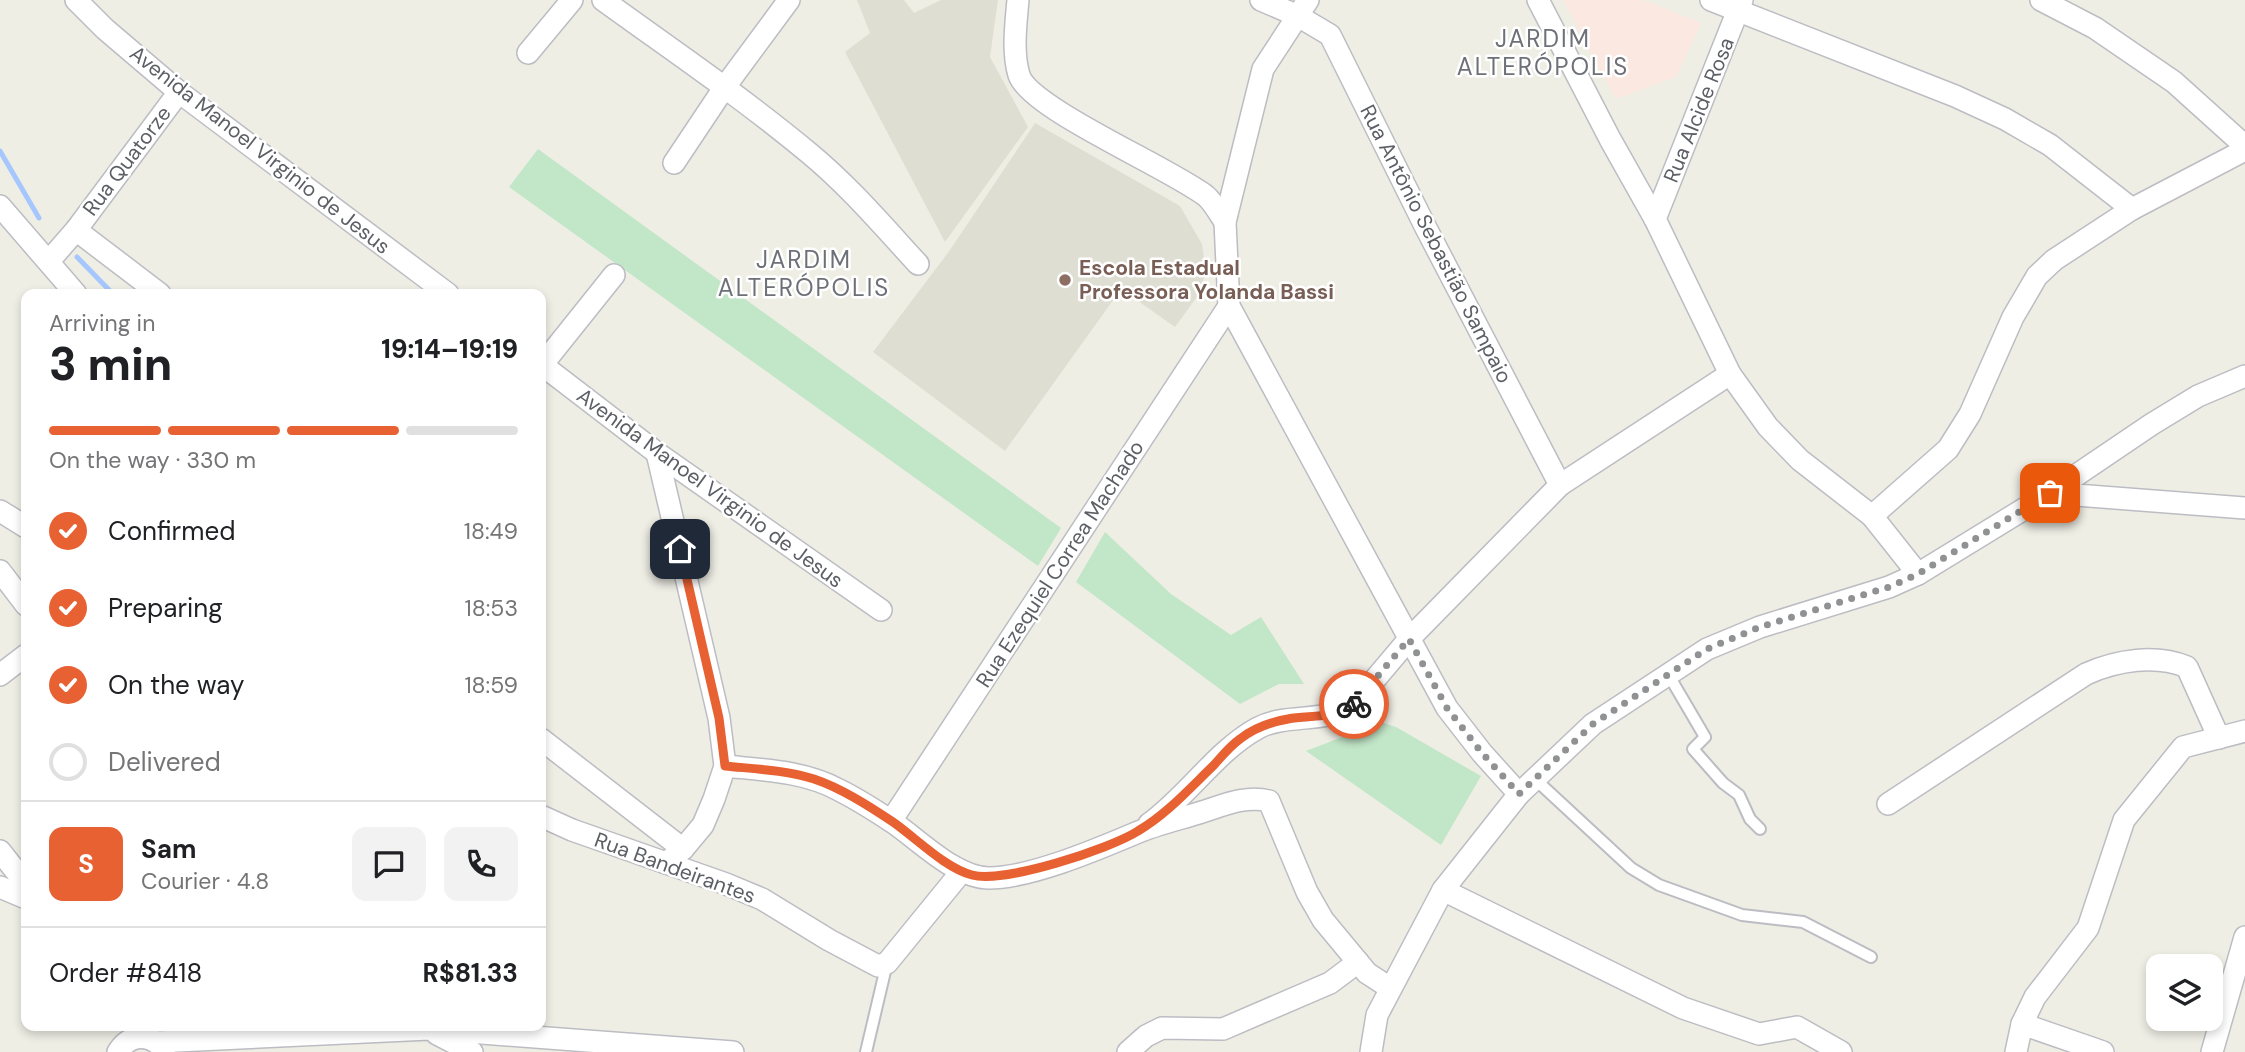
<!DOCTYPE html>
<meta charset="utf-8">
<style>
:root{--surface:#fff;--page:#f2f2f2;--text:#202124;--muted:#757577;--line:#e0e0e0;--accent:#e76133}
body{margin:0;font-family:"DM Sans",sans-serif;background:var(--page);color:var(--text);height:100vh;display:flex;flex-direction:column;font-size:26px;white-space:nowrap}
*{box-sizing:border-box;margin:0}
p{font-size:23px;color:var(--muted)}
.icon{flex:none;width:38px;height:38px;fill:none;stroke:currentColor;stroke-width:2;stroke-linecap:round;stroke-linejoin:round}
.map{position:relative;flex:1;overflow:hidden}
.drawer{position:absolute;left:21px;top:289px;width:525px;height:742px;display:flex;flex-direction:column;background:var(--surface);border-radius:14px;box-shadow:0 4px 10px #0003}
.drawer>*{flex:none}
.tools{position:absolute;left:2146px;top:954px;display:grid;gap:14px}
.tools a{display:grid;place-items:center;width:77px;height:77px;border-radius:14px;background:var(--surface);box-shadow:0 4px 10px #0003;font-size:35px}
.pin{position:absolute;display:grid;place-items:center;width:60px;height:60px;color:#fff;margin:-30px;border-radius:14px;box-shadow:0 4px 10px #0006}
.courier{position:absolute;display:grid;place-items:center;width:70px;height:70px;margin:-35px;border:5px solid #e76133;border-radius:50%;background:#fff;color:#222;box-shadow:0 2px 9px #0007}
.headline em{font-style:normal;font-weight:800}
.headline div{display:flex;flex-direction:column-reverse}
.headline{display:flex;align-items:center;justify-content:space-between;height:119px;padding:0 28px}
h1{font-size:46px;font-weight:800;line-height:52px}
.bar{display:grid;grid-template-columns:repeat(4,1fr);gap:10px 7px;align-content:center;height:84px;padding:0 28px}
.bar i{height:9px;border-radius:5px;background:var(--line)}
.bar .current{background:var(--accent)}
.bar p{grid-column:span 4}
.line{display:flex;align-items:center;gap:18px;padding:0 28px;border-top:2px solid var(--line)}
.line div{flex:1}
.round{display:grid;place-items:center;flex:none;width:74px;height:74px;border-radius:14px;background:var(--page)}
ol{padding:0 28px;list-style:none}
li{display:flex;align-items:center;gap:21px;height:77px}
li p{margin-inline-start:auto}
li .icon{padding:7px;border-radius:50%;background:var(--accent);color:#fff;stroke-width:4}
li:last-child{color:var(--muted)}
li i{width:38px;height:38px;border:4px solid var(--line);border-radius:50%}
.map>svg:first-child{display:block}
.education{fill:#dfded3}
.medical{fill:#fbe8e1}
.green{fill:#c2e6c8}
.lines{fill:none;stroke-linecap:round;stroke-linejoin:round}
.stream{stroke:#a6c7fe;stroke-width:5}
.service-casing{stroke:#bcbdc3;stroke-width:14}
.minor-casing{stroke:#bcbdc3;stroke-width:24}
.service{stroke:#fff;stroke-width:10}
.minor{stroke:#fff;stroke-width:21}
.done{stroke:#8f9192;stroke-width:7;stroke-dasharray:0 12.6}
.route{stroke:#e76133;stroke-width:9}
.education-dot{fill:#8d6e63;stroke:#fff;stroke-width:2.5}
.labels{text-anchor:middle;stroke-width:5;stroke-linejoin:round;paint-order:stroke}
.street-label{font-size:21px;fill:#5c5f65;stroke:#fff}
.education-label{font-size:21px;font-weight:bold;fill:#785e54;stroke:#fff;text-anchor:start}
.quarter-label{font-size:24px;letter-spacing:2px;fill:#6d7077;stroke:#fff}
</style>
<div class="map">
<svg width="2245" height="1052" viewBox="0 0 2245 1052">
<rect width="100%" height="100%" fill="#efeee5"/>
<!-- education -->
<g class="education">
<polygon points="857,0 904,0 914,13 941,0 998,0 990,57 1028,127 945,242 845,52 870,33"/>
<polygon points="1035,123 1180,206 1202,244 1206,272 1199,294 1175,327 1121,289 1005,451 873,352 950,250"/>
</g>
<!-- medical -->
<polygon class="medical" points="1563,0 1643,0 1701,23 1676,77 1616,99"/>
<!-- green -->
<g class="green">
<polygon points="538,149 1061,528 1038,566 509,187"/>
<polygon points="1105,532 1171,594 1231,635 1261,617 1304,684 1279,684 1240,704 1076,582"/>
<polygon points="1381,722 1396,727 1481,776 1441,845 1306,751"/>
</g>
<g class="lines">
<!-- stream -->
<g class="stream">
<polyline points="0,151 39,218"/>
<polyline points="77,257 113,294"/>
</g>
<defs>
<g id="service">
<polyline points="1668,674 1705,737 1693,749 1723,783 1739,795 1750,819 1760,829"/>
<polyline points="1536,780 1631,868 1659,885 1742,915 1803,922 1871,957"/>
<polyline points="866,1052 887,963"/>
</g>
<g id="minor">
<polyline points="76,0 105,29 179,92 448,294"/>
<path d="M603,0C672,50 743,98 809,153C849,186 883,226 918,264"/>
<path d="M1018,0C1016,23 1012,52 1019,75C1029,108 1170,168 1206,196C1213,202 1219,213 1225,222"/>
<polyline points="1261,0 1298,16 1330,35 1426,228 1560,485"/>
<polyline points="1308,0 1263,69 1225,222 1229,306 1447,708 1482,753 1519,794"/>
<polyline points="1538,0 1610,139 1655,219 1730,374 1768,427 1800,460 1872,516 1918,574"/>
<polyline points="1711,0 1955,96 2005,119 2050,145 2132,209"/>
<polyline points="2041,0 2095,28 2174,82 2245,146"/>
<polyline points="528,53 572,0"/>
<polyline points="674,163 724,88 789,0"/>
<polyline points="0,206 76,294"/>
<polyline points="1655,219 1742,0"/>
<polyline points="76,230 160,294"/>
<polyline points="49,261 76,230 179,92"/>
<polyline points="541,364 657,453 881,610"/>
<polyline points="542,365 614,275"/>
<polyline points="657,453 719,718 725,766 714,799 703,825 683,849 666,863"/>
<polyline points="2050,493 2245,508"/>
<polyline points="0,511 26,527"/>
<polyline points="1872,516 1948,449 1970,414 2013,317 2037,276 2054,260 2132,209 2245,150"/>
<polyline points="0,571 26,605"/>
<polyline points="0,675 26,655"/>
<polyline points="541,739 683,849"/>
<path d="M725,766C764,770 804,771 839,790C857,799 876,811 894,823C920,841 956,878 989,878C1030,878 1098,849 1136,833C1157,824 1180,819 1202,812C1224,805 1246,795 1269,801L1307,892L1323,920L1367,973L1390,988"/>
<path d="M1888,804L2086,674C2117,660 2156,654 2187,667L2219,738"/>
<polyline points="541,816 572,830 726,884 762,899 829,940 878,966 887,963 962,871"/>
<polyline points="891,821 1229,306"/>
<path d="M1149,824C1188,796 1216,751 1258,728C1288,712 1328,725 1355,703L1409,639L1560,485L1730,374"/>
<polyline points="0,851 26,884"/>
<polyline points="0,887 26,898"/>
<polyline points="1443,890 1683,1008 1759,1034 1797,1027 1841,1052"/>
<polyline points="2022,1024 2103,1052"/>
<polyline points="437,1034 472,1052"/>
<polyline points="156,1042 429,1029 733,1052"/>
<path d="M118,1052C130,1033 151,1033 164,1050"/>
<polyline points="1128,1052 1146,1036 1162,1028 1223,1029 1330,983 1358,962"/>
<polyline points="1371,1052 1377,1015 1443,890 1519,794 1593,724 1707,649 1760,627 1889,587 1918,574 2050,493 2152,424 2198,396 2245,376"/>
<polyline points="2016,1052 2022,1024 2035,997 2088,928 2124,820 2183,747 2245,731"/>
<polyline points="2212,1052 2245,937"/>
</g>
</defs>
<!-- service casing -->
<use href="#service" class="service-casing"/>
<!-- minor casing -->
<use href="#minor" class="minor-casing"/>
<!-- service -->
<use href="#service" class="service"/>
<!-- minor -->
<use href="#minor" class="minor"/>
</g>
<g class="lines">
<!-- done -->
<polyline class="done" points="1354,704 1409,639 1447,708 1482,753 1519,794 1593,724 1707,649 1760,627 1889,587 1918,574 2050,493"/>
<!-- route -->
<path class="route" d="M680,549L719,718L725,766C755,769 785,770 814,779C841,788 869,806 893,822C916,838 945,868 972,875C1003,884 1110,849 1138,831C1167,814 1190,788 1214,765C1222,756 1230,746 1240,739C1254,728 1271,722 1288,719C1311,715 1336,719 1354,704"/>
</g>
<!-- markers -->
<circle class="education-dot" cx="1065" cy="280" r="7"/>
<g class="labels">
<!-- street labels -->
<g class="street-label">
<text transform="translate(1699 110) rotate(-68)" y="7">Rua Alcide Rosa</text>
<text transform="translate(260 150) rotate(38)" y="7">Avenida Manoel Virginio de Jesus</text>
<text transform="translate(127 161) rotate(-53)" y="7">Rua Quatorze</text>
<text transform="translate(1436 244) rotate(63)" y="7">Rua Antônio Sebastião Sampaio</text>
<text transform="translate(710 488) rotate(36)" y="7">Avenida Manoel Virginio de Jesus</text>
<text transform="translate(1060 564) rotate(-57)" y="7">Rua Ezequiel Correa Machado</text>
<text transform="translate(675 868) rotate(20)" y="7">Rua Bandeirantes</text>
</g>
<!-- education labels -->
<g class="education-label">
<text x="1079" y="275">Escola Estadual<tspan x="1079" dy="24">Professora Yolanda Bassi</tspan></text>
</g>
<!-- quarter labels -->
<g class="quarter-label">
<text x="1543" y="47">JARDIM<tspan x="1543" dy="28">ALTERÓPOLIS</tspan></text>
<text x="804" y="268">JARDIM<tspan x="804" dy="28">ALTERÓPOLIS</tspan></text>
</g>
</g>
</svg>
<div class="tools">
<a><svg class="icon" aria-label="layers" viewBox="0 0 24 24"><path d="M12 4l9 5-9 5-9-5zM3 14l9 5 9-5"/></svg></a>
</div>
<div class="pin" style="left:2050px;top:493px;background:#ea580c"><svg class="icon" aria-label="bag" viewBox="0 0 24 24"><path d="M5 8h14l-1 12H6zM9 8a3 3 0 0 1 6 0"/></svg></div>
<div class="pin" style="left:680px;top:549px;background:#1f2937"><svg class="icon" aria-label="home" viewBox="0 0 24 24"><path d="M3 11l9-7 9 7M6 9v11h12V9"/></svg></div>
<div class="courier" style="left:1354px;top:704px"><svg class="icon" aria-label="bike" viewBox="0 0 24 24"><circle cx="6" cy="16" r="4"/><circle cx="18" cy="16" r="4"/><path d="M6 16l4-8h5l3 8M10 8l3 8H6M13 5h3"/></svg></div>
<section class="drawer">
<div class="headline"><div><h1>3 min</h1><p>Arriving in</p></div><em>19:14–19:19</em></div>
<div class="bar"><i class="current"></i><i class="current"></i><i class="current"></i><i></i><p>On the way · 330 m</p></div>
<ol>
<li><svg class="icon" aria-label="check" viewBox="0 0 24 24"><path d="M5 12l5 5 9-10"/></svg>Confirmed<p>18:49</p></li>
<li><svg class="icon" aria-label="check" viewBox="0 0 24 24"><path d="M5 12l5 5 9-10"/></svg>Preparing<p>18:53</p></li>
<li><svg class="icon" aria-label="check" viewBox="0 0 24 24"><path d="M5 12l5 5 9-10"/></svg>On the way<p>18:59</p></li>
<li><i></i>Delivered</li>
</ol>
<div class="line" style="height:126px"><b class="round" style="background:var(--accent);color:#fff">S</b><div><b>Sam</b><p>Courier · 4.8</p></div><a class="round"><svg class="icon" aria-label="chat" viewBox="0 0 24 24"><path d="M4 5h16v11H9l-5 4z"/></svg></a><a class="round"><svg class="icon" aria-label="phone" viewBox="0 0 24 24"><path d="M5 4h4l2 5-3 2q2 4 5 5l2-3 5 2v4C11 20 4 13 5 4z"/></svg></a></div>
<div class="line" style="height:91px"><div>Order #8418</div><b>R$81.33</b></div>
</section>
</div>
